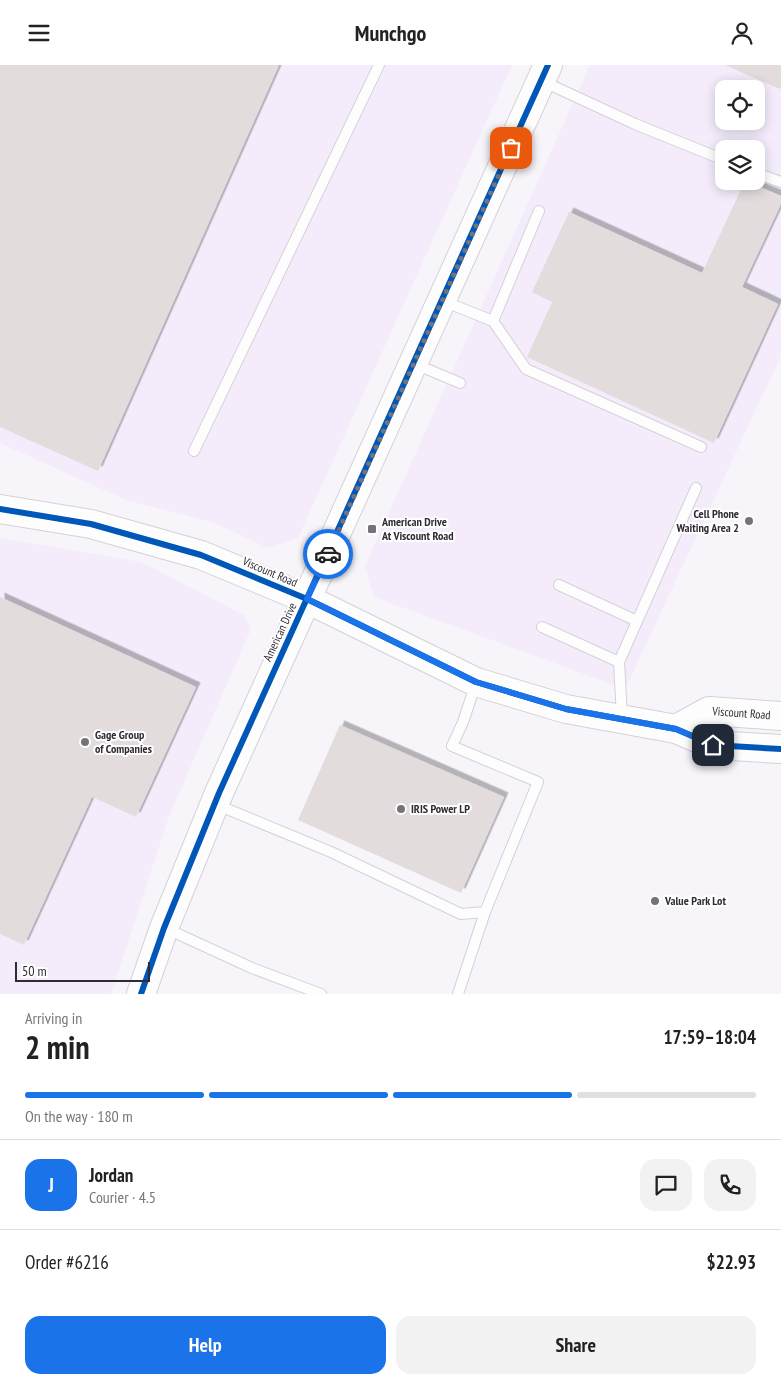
<!DOCTYPE html>
<meta charset="utf-8">
<style>
:root{--surface:#fff;--page:#f2f2f2;--text:#222;--muted:#767676;--line:#e0e0e0;--accent:#1a73e8}
body{margin:0;font-family:"PT Sans Narrow",sans-serif;background:var(--page);color:var(--text);height:100vh;display:flex;flex-direction:column;font-size:19px;white-space:nowrap}
*{box-sizing:border-box;margin:0}
p{font-size:16px;color:var(--muted)}
.icon{flex:none;width:28px;height:28px;fill:none;stroke:currentColor;stroke-width:2;stroke-linecap:round;stroke-linejoin:round}
.map{position:relative;height:929px;overflow:hidden}
.panel{display:flex;flex-direction:column;background:var(--surface);flex:1}
.panel>*{flex:none}
.controls{position:absolute;left:715px;top:15px;display:grid;gap:10px}
.controls a{display:grid;place-items:center;width:50px;height:50px;border-radius:10px;background:var(--surface);box-shadow:0 2px 12px #0003;font-size:25px}
.scale{position:absolute;left:15px;bottom:12px;width:135px;box-sizing:border-box;padding-left:5px;border:2px solid #302c34;border-top:0;font-size:14px;line-height:18px;white-space:nowrap;color:#302c34;-webkit-text-stroke:4px #fff;paint-order:stroke}
.pin{position:absolute;display:grid;place-items:center;width:42px;height:42px;color:#fff;margin:-21px;border-radius:10px;box-shadow:0 2px 8px #0006}
.courier{position:absolute;display:grid;place-items:center;width:50px;height:50px;margin:-25px;border:4px solid #1a73e8;border-radius:50%;background:#fff;color:#222;box-shadow:0 1px 6px #0007}
.summary em{font-style:normal;font-weight:700}
.summary div{display:flex;flex-direction:column-reverse}
.summary{display:flex;align-items:center;justify-content:space-between;height:85px;padding:0 25px}
h1{font-size:32px;font-weight:700;line-height:38px}
.bar{display:grid;grid-template-columns:repeat(4,1fr);gap:8px 5px;align-content:center;height:60px;padding:0 25px}
.bar i{height:6px;border-radius:4px;background:var(--line)}
.bar .on{background:var(--accent)}
.bar p{grid-column:span 4}
.line{display:flex;align-items:center;gap:12px;padding:0 25px;border-top:1px solid var(--line)}
.line div{flex:1}
.round{display:grid;place-items:center;flex:none;width:52px;height:52px;border-radius:15px;background:var(--page)}
.button{display:flex;gap:10px;margin-top:auto;padding:10px 25px}
.button a{flex:1;height:58px;border-radius:15px;background:var(--accent);color:#fff;font-size:20px;font-weight:700;line-height:58px;text-align:center}
.button a+a{background:var(--page);color:var(--text)}
header{display:flex;justify-content:space-between;align-items:center;height:65px;padding:0 25px;background:var(--surface);font-size:22px;font-weight:700}
.map>svg:first-child{display:block}
.built{fill:#f4ecfb;fill-rule:evenodd}
.building{fill:#e2dcdc;filter:url(#shadow)}
.lines{fill:none;stroke-linecap:round;stroke-linejoin:round}
.lane-casing{stroke:#d4d1d8;stroke-width:12}
.secondary-casing{stroke:#d4d1d8;stroke-width:30}
.lane{stroke:#fefdfe;stroke-width:10}
.secondary{stroke:#fefdfe;stroke-width:28}
.cycleway-casing{stroke:#fff;stroke-width:9}
.cycleway{stroke:#0057b8;stroke-width:6}
.done{stroke:#767279;stroke-width:5;stroke-dasharray:0 9}
.route{stroke:#1a73e8;stroke-width:6}
.poi-dot{fill:#767279;stroke:#fff;stroke-width:2}
.labels{text-anchor:middle;stroke-width:4;stroke-linejoin:round;paint-order:stroke}
.poi-label{font-size:12px;font-weight:bold;fill:#302c34;stroke:#fff;text-anchor:start}
.street-label{font-size:12px;fill:#302c34;stroke:#fff}
</style>
<header><svg class="icon" aria-label="menu" viewBox="0 0 24 24"><path d="M4 6h16M4 12h16M4 18h16"/></svg>Munchgo<svg class="icon" aria-label="person" viewBox="0 0 24 24"><circle cx="12" cy="8" r="4"/><path d="M4 21q1-7 8-7t8 7"/></svg></header>
<div class="map">
<svg width="781" height="929" viewBox="0 0 781 929">
<defs>
<filter id="shadow"><feDropShadow dx="4.5" dy="-4.5" stdDeviation="0" flood-color="#0004"/></filter>
</defs>
<rect width="100%" height="100%" fill="#f7f4fa"/>
<!-- built -->
<g class="built">
<polygon points="0,0 512,0 298,473 268,483 215,458 126,435 0,378"/>
<path d="M590,0H781V291L625,624L374,532L365,501ZM724,24H756V56H724ZM724,84H756V116H724Z"/>
<polygon points="0,473 141,497 244,550 251,564 169,751 111,929 0,929"/>
</g>
<!-- building -->
<g class="building">
<polygon points="0,0 279,0 98,406 0,362"/>
<polygon points="725,0 781,0 781,22 780,24"/>
<polygon points="745,116 781,131 781,139 742,222 778,239 714,378 527,292 552,237 532,227 569,147 702,208"/>
<polygon points="0,532 196,622 136,752 92,732 24,880 0,869"/>
<polygon points="340,660 504,732 461,828 298,755"/>
</g>
<g class="lines">
<defs>
<g id="lane">
<polyline points="542,16 635,59 724,95"/>
<polyline points="756,108 781,117"/>
<polyline points="443,236 493,256 526,304 701,382"/>
<polyline points="493,256 539,146"/>
<polyline points="415,299 460,318"/>
<polyline points="194,386 379,0"/>
<polyline points="559,520 637,556"/>
<polyline points="542,562 619,597"/>
<polyline points="622,652 619,597 696,423"/>
<polyline points="215,739 331,787 461,849 485,847 538,717 452,681 463,657 476,618"/>
<polyline points="165,863 252,903 321,929"/>
<polyline points="458,929 485,847"/>
</g>
<g id="secondary">
<polyline points="0,444 91,459 201,490 307,534 476,617 566,644 676,664 713,680 781,684"/>
<path id="s1" d="M676,664L709,646L781,651"/>
<polyline points="141,929 164,863 219,728 548,0"/>
</g>
</defs>
<!-- lane casing -->
<use href="#lane" class="lane-casing"/>
<!-- secondary casing -->
<use href="#secondary" class="secondary-casing"/>
<!-- lane -->
<use href="#lane" class="lane"/>
<!-- secondary -->
<use href="#secondary" class="secondary"/>
<defs>
<g id="cycleway">
<polyline points="0,444 91,459 201,490 307,534 476,617 566,644 676,664 713,680 781,684"/>
<polyline points="141,929 164,863 219,728 548,0"/>
</g>
</defs>
<!-- cycleway casing -->
<use href="#cycleway" class="cycleway-casing"/>
<!-- cycleway -->
<use href="#cycleway" class="cycleway"/>
</g>
<g class="lines">
<!-- done -->
<polyline class="done" points="328,489 511,83"/>
<!-- route -->
<polyline class="route" points="328,489 307,534 324,542 476,617 566,644 676,664 713,680"/>
</g>
<!-- markers -->
<g class="poi-dot">
<circle cx="749" cy="456" r="5"/>
<rect x="367" y="459" width="10" height="10" rx="2.5"/>
<circle cx="85" cy="677" r="5"/>
<circle cx="401" cy="744" r="5"/>
<circle cx="655" cy="836" r="5"/>
</g>
<g class="labels">
<!-- poi labels -->
<g class="poi-label">
<text x="739" y="453" text-anchor="end">Cell Phone<tspan x="739" dy="14">Waiting Area 2</tspan></text>
<text x="382" y="461">American Drive<tspan x="382" dy="14">At Viscount Road</tspan></text>
<text x="95" y="674">Gage Group<tspan x="95" dy="14">of Companies</tspan></text>
<text x="411" y="748">IRIS Power LP</text>
<text x="665" y="840">Value Park Lot</text>
</g>
<!-- street labels -->
<g class="street-label">
<text transform="translate(270 507) rotate(23)" y="4">Viscount Road</text>
<text transform="translate(280 567) rotate(-65)" y="4">American Drive</text>
<text dy="4" stroke="none"><textPath href="#s1" startOffset="70">Viscount Road</textPath></text>
</g>
</g>
</svg>
<div class="controls">
<a><svg class="icon" aria-label="locate" viewBox="0 0 24 24"><circle cx="12" cy="12" r="6"/><path d="M12 2v4M12 18v4M2 12h4M18 12h4"/></svg></a>
<a><svg class="icon" aria-label="layers" viewBox="0 0 24 24"><path d="M12 4l9 5-9 5-9-5zM3 14l9 5 9-5"/></svg></a>
</div>
<div class="scale">50 m</div>
<div class="pin" style="left:511px;top:83px;background:#ea580c"><svg class="icon" aria-label="bag" viewBox="0 0 24 24"><path d="M5 8h14l-1 12H6zM9 8a3 3 0 0 1 6 0"/></svg></div>
<div class="pin" style="left:713px;top:680px;background:#1f2937"><svg class="icon" aria-label="home" viewBox="0 0 24 24"><path d="M3 11l9-7 9 7M6 9v11h12V9"/></svg></div>
<div class="courier" style="left:328px;top:489px"><svg class="icon" aria-label="car" viewBox="0 0 24 24"><path d="M5 17H2v-5l4-1 3-4h7l3 4 3 1v5h-3M9 17h6M6 11h13"/><circle cx="7" cy="17" r="2"/><circle cx="17" cy="17" r="2"/></svg></div>
</div>
<section class="panel">
<div class="summary"><div><h1>2 min</h1><p>Arriving in</p></div><em>17:59–18:04</em></div>
<div class="bar"><i class="on"></i><i class="on"></i><i class="on"></i><i></i><p>On the way · 180 m</p></div>
<div class="line" style="height:90px"><b class="round" style="background:var(--accent);color:#fff">J</b><div><b>Jordan</b><p>Courier · 4.5</p></div><a class="round"><svg class="icon" aria-label="chat" viewBox="0 0 24 24"><path d="M4 5h16v11H9l-5 4z"/></svg></a><a class="round"><svg class="icon" aria-label="phone" viewBox="0 0 24 24"><path d="M5 4h4l2 5-3 2q2 4 5 5l2-3 5 2v4C11 20 4 13 5 4z"/></svg></a></div>
<div class="line" style="height:65px"><div>Order #6216</div><b>$22.93</b></div>
<div class="button"><a>Help</a><a>Share</a></div>
</section>
